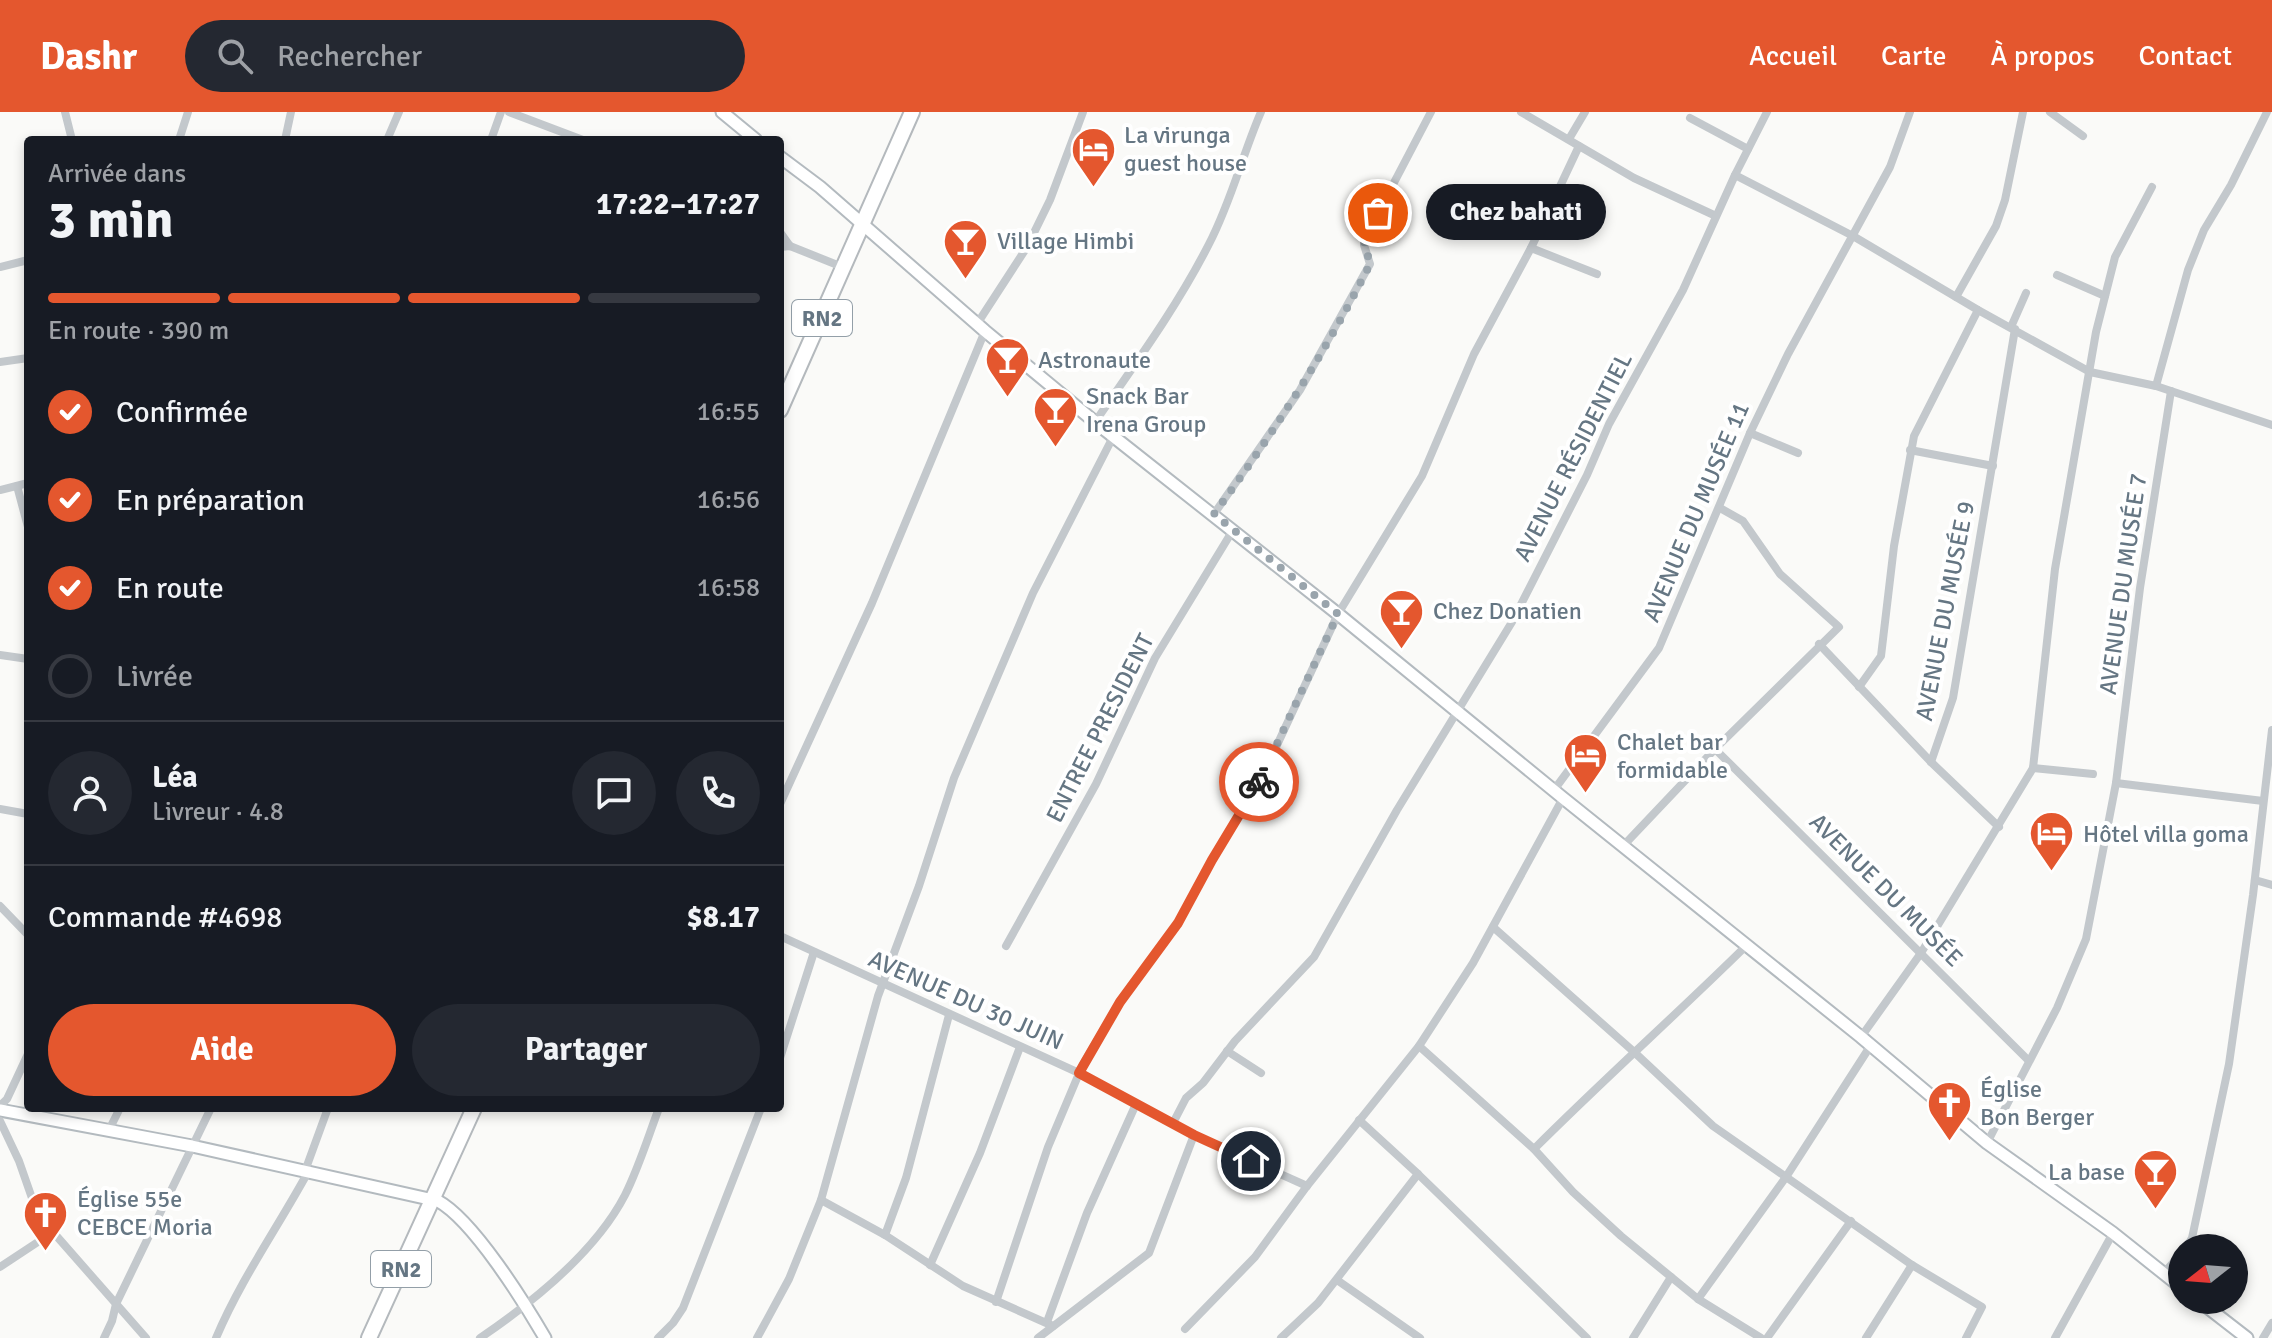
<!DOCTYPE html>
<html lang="fr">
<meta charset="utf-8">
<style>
:root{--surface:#171b24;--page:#242831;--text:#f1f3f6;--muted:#9ea1a6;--line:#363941;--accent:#e4572e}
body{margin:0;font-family:Signika,sans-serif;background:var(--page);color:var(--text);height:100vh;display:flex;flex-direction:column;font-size:30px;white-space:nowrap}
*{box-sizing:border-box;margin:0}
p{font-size:26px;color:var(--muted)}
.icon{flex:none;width:44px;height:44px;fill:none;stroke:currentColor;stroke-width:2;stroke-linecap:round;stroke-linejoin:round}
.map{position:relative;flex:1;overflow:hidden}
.drawer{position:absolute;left:24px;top:24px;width:760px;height:976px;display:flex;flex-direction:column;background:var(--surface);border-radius:8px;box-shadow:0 4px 12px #0003}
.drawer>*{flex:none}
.needle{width:52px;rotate:253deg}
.fabs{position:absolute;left:2168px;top:1122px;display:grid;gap:16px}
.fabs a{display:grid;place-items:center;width:80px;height:80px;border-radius:50%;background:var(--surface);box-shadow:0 4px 12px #0003;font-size:40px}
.pin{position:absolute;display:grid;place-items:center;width:68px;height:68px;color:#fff;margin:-34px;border:4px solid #fff;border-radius:50%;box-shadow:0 2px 8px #0007}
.courier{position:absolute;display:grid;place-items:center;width:80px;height:80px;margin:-40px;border:6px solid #e4572e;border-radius:50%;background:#fff;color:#222;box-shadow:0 2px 10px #0007}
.bubble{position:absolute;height:56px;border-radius:28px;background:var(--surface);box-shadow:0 4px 12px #0003;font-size:26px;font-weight:800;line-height:56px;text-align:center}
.overview em{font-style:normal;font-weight:800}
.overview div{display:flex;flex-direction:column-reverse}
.overview{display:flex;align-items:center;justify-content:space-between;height:136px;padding:0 24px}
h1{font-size:52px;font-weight:800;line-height:60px}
.bar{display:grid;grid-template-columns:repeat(4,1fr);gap:12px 8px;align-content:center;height:96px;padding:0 24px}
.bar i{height:10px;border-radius:6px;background:var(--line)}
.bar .current{background:var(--accent)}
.bar p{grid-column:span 4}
.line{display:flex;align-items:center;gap:20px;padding:0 24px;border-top:2px solid var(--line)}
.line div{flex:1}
.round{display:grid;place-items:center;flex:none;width:84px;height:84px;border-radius:42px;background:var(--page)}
ol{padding:0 24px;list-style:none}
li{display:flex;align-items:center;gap:24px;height:88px}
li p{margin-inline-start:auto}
li .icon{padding:8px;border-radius:50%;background:var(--accent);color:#fff;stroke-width:4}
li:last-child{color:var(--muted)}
li i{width:44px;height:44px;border:4px solid var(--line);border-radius:50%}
.primary-button{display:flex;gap:16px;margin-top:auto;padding:16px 24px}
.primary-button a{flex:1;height:92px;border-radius:48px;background:var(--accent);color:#fff;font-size:32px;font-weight:800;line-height:92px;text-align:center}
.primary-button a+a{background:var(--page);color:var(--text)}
header{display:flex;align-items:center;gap:48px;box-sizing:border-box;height:112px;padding:0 40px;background:var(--accent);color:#fff}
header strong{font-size:38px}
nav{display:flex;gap:44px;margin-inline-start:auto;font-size:28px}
.search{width:560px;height:72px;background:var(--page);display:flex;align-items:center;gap:20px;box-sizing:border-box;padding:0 28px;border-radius:44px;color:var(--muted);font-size:30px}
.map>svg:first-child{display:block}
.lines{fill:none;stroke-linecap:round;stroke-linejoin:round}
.secondary-casing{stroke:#b3babf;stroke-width:15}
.highway-casing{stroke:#b4b9bd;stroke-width:18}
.street{stroke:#c3c8cc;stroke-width:8}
.secondary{stroke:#fff;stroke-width:11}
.highway{stroke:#fff;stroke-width:14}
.done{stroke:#99a4ac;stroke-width:8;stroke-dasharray:0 14.4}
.route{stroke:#e4572e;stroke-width:10}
.labels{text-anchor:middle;stroke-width:8;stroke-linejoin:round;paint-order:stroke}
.shield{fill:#fff;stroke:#939fa8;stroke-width:2}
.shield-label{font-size:22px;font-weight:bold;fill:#657683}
.poi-label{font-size:24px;fill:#657683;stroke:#fff;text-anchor:start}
.street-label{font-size:24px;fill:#657683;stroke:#fff}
</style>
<header>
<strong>Dashr</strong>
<div class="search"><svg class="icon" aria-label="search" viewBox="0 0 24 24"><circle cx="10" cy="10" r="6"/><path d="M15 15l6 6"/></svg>Rechercher</div>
<nav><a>Accueil</a><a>Carte</a><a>À propos</a><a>Contact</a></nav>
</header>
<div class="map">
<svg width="2272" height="1226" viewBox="0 0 2272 1226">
<rect width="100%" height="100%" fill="#fafaf8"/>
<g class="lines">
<defs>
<g id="secondary">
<polyline points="722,0 756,28"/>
<polyline points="780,45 820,75 985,219 1095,310 1338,502 1563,686 1861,925 1987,1031 2113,1121 2182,1176"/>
<path d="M0,998L192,1034L438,1089C473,1108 524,1190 545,1226"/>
<polyline points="2198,1188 2247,1226"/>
</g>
<g id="highway">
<polyline points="780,298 912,0"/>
<polyline points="369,1226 474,996"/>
</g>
</defs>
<!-- secondary casing -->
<use href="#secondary" class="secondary-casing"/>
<!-- highway casing -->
<use href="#highway" class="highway-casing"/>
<!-- street -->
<g class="street">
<polyline points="65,0 72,28"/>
<polyline points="509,0 583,28"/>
<polyline points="1521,0 1634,66 1716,104"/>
<polyline points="2050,0 2083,24"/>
<polyline points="1690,6 1748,37"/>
<polyline points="1569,27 1585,0"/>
<polyline points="179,28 188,0"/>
<polyline points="285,28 291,0"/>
<polyline points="387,28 399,0"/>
<polyline points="491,28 501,0"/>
<polyline points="1735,63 1853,124 1978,198 2090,260 2156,274 2272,313"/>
<polyline points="1545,103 1589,114"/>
<polyline points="780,120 790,134"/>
<polyline points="780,135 790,134 845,156"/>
<polyline points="1531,136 1597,162"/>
<polyline points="0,155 28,148"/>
<polyline points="2057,163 2105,184"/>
<polyline points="1956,185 1996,114 2005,88 2023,0"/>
<polyline points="977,212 1027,135 1050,88 1083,0"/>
<polyline points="2011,215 2026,181"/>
<polyline points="0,250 28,246"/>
<polyline points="2156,274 2188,158 2204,118 2231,73 2267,0"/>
<path d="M1095,310C1135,252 1177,195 1209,132C1231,90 1242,44 1261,0"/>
<polyline points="1750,321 1798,341"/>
<polyline points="1910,338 1993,354"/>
<polyline points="17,374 28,415"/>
<polyline points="0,378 28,371"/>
<polyline points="1214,402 1300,278 1370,152 1364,133 1365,126 1431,0"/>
<polyline points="1819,532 1931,650 1999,715"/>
<polyline points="0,543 28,547"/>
<polyline points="1859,575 1881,544 1894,434 1914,324 1978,198"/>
<polyline points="1715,637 2028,948"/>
<polyline points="1931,650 1953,586 2015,217"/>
<polyline points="2033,656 2093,662"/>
<polyline points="2116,671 2263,689"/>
<polyline points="1554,678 1659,536 1750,321 1788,242 1890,55 1910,0"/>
<polyline points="780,692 872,491 985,219"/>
<polyline points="0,697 28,702"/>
<polyline points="1624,733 1715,637 1839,515 1780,462 1743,409 1720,396"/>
<polyline points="2255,768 2272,773"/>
<polyline points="0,794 28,823"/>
<polyline points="1493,815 1633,939 1713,1014 1912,1153 1982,1195 1966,1226"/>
<polyline points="780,824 1079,961 1194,1023 1307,1074"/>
<polyline points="1006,834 1096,672 1155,546 1233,418"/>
<polyline points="1861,925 1921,841 2033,656 2055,457 2096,220 2115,145 2152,75"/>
<polyline points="1419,934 1534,1037 1573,1080 1621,1124 1698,1187 1761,1226"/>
<polyline points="1227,939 1261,961"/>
<polyline points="780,946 814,840"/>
<polyline points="0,994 7,987 28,942"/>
<polyline points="1359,1008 1418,1062 1587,1226"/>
<polyline points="0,1009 19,1049 33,1089 53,1120 146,1226"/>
<polyline points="1173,1011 1186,986 1203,971 1235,929 1314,845 1397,698 1512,510 1587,363 1609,312 1683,178 1735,63 1767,0"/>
<polyline points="109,1018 120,996"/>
<polyline points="1987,1031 2057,896 2086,827 2116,671 2140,476 2171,279"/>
<path d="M1534,1037C1604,967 1677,902 1747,833"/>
<polyline points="305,1059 328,996"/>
<polyline points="821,1088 885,1123 963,1174 1053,1214"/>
<polyline points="885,1123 906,1066 949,903"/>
<polyline points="2186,1136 2192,1126 2229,952 2253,783 2272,618"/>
<polyline points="930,1153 980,1041 1020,935"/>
<polyline points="0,1155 53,1120"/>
<polyline points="2163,1162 2182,1141"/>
<polyline points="1337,1168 1420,1226"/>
<polyline points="1698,1187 1786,1065 1871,933"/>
<polyline points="996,1190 1048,1035 1083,952 1120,890 1178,811 1212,748 1264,661 1338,502 1422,364 1474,242 1531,136 1579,34"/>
<polyline points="1047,1210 1087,1101 1136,992"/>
<polyline points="1185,1217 1255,1145 1307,1074 1419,934 1473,851 1563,686"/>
<polyline points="104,1226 112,1209 116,1192 211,996"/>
<path d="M216,1226C241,1167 278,1115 308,1060"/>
<path d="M480,1226C533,1190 595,1141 625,1083C639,1055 648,1025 659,996"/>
<polyline points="658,1226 673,1211 683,1196 761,996"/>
<polyline points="757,1226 789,1167 821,1088 878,884 919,774 954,666 1033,481 1113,325"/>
<polyline points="1038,1226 1149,1141 1194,1023"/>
<polyline points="1281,1226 1318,1191 1418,1062"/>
<polyline points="1633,1226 1671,1165"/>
<polyline points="1767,1226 1851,1109"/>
<polyline points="1866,1226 1912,1153"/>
<polyline points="2055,1226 2113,1121"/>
<polyline points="2263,1226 2272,1211"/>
</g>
<!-- secondary -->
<use href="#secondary" class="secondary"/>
<!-- highway -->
<use href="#highway" class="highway"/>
</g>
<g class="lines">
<!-- done -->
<path class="done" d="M1259,670L1338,502L1214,402C1272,323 1326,240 1370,152L1364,129L1378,101"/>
<!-- route -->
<polyline class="route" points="1251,1049 1194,1023 1079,961 1120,890 1178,811 1212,748 1259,670"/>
</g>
<!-- icons -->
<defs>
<symbol id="hotel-pin" viewBox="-11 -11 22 30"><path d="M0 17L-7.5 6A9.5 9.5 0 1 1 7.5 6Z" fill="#e4572e" stroke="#fff"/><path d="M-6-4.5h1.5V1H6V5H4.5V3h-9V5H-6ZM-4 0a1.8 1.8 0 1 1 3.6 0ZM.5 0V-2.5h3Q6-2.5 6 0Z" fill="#fff"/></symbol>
<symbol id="bar-pin" viewBox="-11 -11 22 30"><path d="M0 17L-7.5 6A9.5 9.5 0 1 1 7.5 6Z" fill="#e4572e" stroke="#fff"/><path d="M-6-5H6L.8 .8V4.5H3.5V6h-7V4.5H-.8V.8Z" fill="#fff"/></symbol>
<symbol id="church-pin" viewBox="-11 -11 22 30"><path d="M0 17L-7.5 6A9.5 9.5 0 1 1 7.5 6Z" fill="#e4572e" stroke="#fff"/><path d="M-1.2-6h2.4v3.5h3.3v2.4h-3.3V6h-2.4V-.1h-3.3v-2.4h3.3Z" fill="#fff"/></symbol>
</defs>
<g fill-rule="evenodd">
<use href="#hotel-pin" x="1068" y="12" width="51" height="69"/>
<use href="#bar-pin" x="940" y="104" width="51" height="69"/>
<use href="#bar-pin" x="982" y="222" width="51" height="69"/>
<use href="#bar-pin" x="1030" y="272" width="51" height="69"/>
<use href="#bar-pin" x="1376" y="474" width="51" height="69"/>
<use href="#hotel-pin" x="1560" y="618" width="51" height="69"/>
<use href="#hotel-pin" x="2026" y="696" width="51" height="69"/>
<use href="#church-pin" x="1924" y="966" width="51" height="69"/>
<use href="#bar-pin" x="2130" y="1034" width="51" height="69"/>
<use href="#church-pin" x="20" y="1076" width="51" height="69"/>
</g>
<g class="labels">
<!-- shield labels -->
<g class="shield">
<rect x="792" y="188" width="60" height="36" rx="6"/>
<rect x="371" y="1139" width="60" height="36" rx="6"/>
</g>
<g class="shield-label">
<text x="822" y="214">RN2</text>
<text x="401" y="1165">RN2</text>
</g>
<!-- poi labels -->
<g class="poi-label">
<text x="1124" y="31">La virunga<tspan x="1124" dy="28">guest house</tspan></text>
<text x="997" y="137">Village Himbi</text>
<text x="1038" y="256">Astronaute</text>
<text x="1086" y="292">Snack Bar<tspan x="1086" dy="28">Irena Group</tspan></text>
<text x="1433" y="507">Chez Donatien</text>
<text x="1617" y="638">Chalet bar<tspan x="1617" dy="28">formidable</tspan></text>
<text x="2083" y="730">Hôtel villa goma</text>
<text x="1980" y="985">Église<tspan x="1980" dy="28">Bon Berger</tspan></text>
<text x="2125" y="1068" text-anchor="end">La base</text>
<text x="77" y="1095">Église 55e<tspan x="77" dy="28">CEBCE Moria</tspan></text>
</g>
<!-- street labels -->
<g class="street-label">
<text transform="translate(1573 345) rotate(-63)" y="8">AVENUE RÉSIDENTIEL</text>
<text transform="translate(1696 400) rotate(-67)" y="8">AVENUE DU MUSÉE 11</text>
<text transform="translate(2123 472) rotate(-82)" y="8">AVENUE DU MUSÉE 7</text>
<text transform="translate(1945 499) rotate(-79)" y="8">AVENUE DU MUSÉE 9</text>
<text transform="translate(1100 616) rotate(-63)" y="8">ENTREE PRESIDENT</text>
<text transform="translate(1886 778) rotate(45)" y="8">AVENUE DU MUSÉE</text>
<text transform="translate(966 888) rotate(24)" y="8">AVENUE DU 30 JUIN</text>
</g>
</g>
</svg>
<div class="fabs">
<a><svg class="needle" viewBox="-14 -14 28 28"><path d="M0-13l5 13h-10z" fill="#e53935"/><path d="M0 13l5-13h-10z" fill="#9ea1a6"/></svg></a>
</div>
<div class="pin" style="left:1378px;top:101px;background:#ea580c"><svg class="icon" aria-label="bag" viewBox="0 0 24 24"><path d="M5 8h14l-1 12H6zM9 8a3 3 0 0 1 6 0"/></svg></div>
<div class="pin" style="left:1251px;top:1049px;background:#1f2937"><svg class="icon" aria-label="home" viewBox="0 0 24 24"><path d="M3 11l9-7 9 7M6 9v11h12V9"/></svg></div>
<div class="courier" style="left:1259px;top:670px"><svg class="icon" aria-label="bike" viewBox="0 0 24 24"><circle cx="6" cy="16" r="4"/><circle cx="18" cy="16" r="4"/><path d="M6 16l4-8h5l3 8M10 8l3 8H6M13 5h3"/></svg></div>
<div class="bubble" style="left:1426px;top:72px;width:180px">Chez bahati</div>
<section class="drawer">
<div class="overview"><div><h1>3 min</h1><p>Arrivée dans</p></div><em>17:22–17:27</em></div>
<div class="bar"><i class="current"></i><i class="current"></i><i class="current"></i><i></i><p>En route · 390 m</p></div>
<ol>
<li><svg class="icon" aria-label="check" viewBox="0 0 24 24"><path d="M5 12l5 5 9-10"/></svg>Confirmée<p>16:55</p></li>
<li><svg class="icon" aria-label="check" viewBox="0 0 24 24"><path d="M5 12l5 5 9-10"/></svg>En préparation<p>16:56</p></li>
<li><svg class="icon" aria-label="check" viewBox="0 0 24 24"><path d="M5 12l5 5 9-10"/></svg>En route<p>16:58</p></li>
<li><i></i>Livrée</li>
</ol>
<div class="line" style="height:144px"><a class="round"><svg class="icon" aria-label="person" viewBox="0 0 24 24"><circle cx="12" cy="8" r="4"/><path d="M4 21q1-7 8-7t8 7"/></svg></a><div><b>Léa</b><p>Livreur · 4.8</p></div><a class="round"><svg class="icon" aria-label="chat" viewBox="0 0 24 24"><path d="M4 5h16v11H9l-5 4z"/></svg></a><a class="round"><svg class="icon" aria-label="phone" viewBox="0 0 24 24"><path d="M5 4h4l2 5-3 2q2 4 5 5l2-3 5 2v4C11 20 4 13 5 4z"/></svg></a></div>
<div class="line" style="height:104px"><div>Commande #4698</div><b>$8.17</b></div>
<div class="primary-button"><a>Aide</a><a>Partager</a></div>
</section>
</div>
